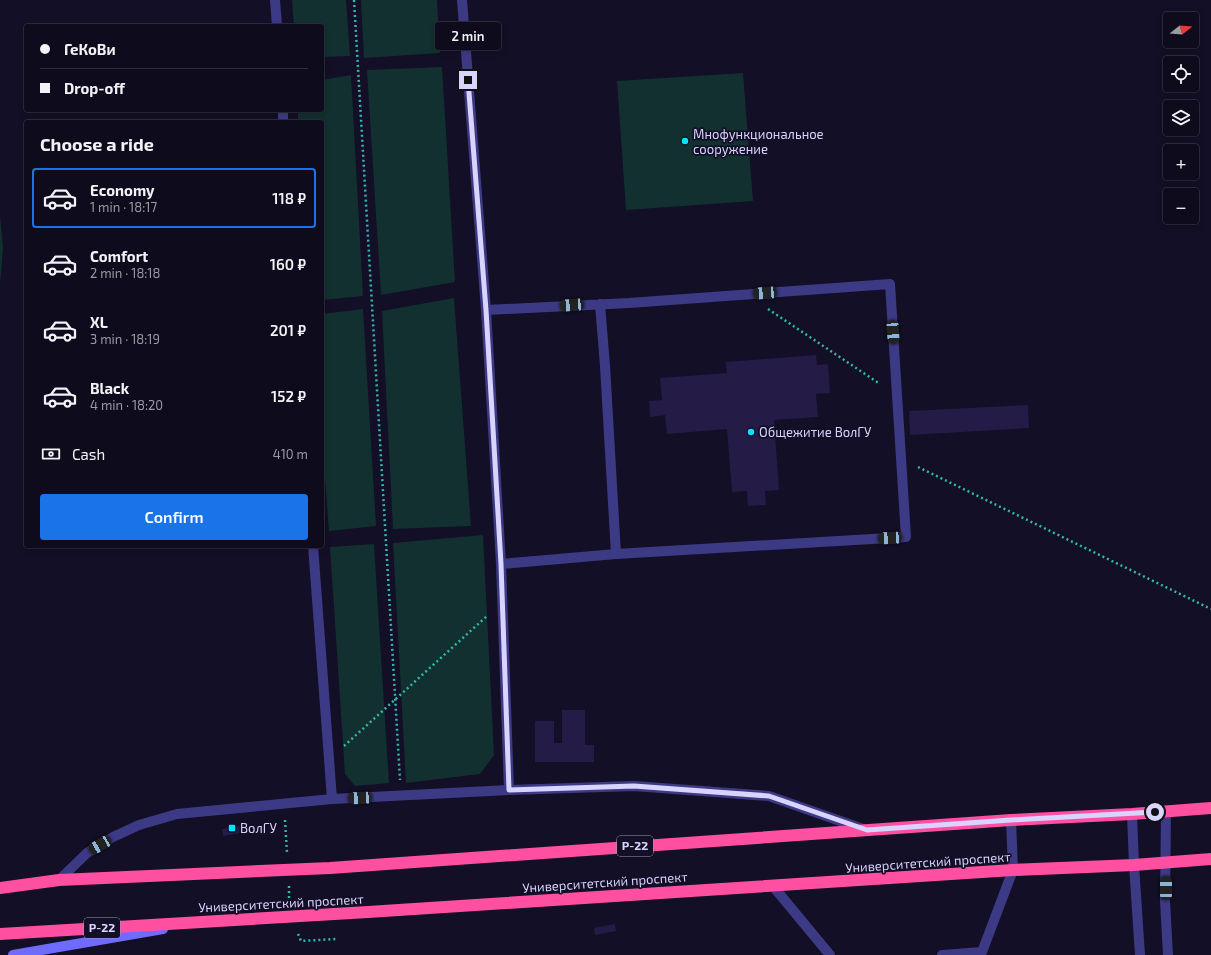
<!DOCTYPE html>
<meta charset="utf-8">
<style>
:root{--surface:#0e0b1c;--page:#171425;--text:#f1f3f6;--muted:#9b9ba3;--line:#2e2b3b;--accent:#1a73e8}
body{margin:0;font-family:"Exo 2",sans-serif;background:var(--page);color:var(--text);height:100vh;display:flex;flex-direction:column;font-size:15px;white-space:nowrap}
*{box-sizing:border-box;margin:0}
p{font-size:13px;color:var(--muted)}
.icon{flex:none;width:22px;height:22px;fill:none;stroke:currentColor;stroke-width:2;stroke-linecap:round;stroke-linejoin:round}
.map{position:relative;flex:1;overflow:hidden}
.panel{position:absolute;left:24px;top:120px;width:300px;height:428px;display:flex;flex-direction:column;background:var(--surface);border-radius:4px;box-shadow:0 2px 6px #0003,0 0 0 1px var(--line)}
.panel>*{flex:none}
.banner{position:absolute;left:24px;top:24px;width:300px;height:88px;border-radius:4px;box-shadow:0 2px 6px #0003,0 0 0 1px var(--line);display:grid;align-content:center;height:88px;padding:0 16px;background:var(--surface)}
.needle{width:26px;rotate:73deg}
.buttons{position:absolute;left:1163px;top:12px;display:grid;gap:8px}
.buttons a{display:grid;place-items:center;width:36px;height:36px;border-radius:4px;background:var(--surface);box-shadow:0 2px 6px #0003,0 0 0 1px var(--line);font-size:20px}
.end{position:absolute;width:18px;height:18px;margin:-9px;border:5px solid #d9d4ff;background:#111;box-shadow:0 0 0 2px #111}
.from{border-radius:50%}
.bubble{position:absolute;height:28px;border-radius:4px;background:var(--surface);box-shadow:0 2px 6px #0003,0 0 0 1px var(--line);font-size:13px;font-weight:600;line-height:28px;text-align:center}
.car{position:absolute;width:12px;height:24px;margin:-12px -6px;border-radius:5px;box-shadow:0 0 3px 1px #0007;background:linear-gradient(#222 24%,#8ab4d8 0 40%,#222 0 76%,#8ab4d8 0 86%,#222 0)}
.banner b{display:flex;align-items:center;gap:14px;height:38px;font-size:15px}
.banner b+b{border-top:1px solid var(--line)}
.banner i{width:10px;height:10px;background:var(--text)}
ul{padding:0;list-style:none}
li{display:flex;align-items:center;gap:12px;height:60px;margin:0 8px 6px;padding:0 8px;border:2px solid transparent;border-radius:4px}
li div{flex:1}
li b{display:block;font-size:15px}
li em{font-style:normal;font-weight:600}
li.current{border-color:var(--accent)}
li>.icon{width:36px;height:36px;stroke-width:1.5}
h2{padding:0 16px;font-size:18px;line-height:48px}
.pay{display:flex;align-items:center;gap:10px;height:44px;padding:0 16px;font-size:15px}
.pay p{margin-inline-start:auto}
.action{display:flex;gap:8px;margin-top:auto;padding:8px 16px}
.action a{flex:1;height:46px;border-radius:4px;background:var(--accent);color:#fff;font-size:16px;font-weight:600;line-height:46px;text-align:center}
.map>svg:first-child{display:block}
</style>
<div class="map">
<svg width="1211" height="955" viewBox="0 0 1211 955">
<rect width="100%" height="100%" fill="#130f26"/>
<path fill="#12302f" d="M292,0H346L350,56L322,57V26H294Z
M361,0H437L440,53L364,58Z
M442,67L455,282L381,295L367,70Z
M743,73L753,201L626,210L617,81Z
M351,75L363,296L322,300V122H298V110H322V80Z
M0,215L3,248L0,284Z
M454,298L471,526L393,529L382,311Z
M363,309L376,526L329,531L322,439V314Z
M483,535L494,755L480,774L406,783L393,543Z
M374,544L389,783L355,786L345,774L330,547Z"/>
<path fill="#241b47" d="M816,355L817,365L828,364L830,393L816,394L818,417L774,420L779,490L765,491L766,505L748,506L747,491L732,492L727,429L667,434L665,415L650,417L649,401L662,400L660,378L727,373L726,362Z
M1028,405L1029,428L910,435L909,411Z
M562,710H585V745H594V762H535V721H554V743H562Z
M245,825L246,832L223,836L222,829Z
M615,924L616,931L595,935L594,928Z"/>
<g fill="none" stroke-linecap="round" stroke-linejoin="round">
<path stroke="#2fb8b0" stroke-width="2.5" stroke-dasharray="2 3" stroke-linecap="butt" d="M354,0L400,780
M768,309L880,384
M918,467L1211,609
M344,746L487,616
M285,820L287,853
M289,886V899
M298,934L301,941L336,939"/>
<path stroke="#3d3a85" stroke-width="10" d="M275,0L277,26
M462,0L486,310L501,564L509,790
M283,110V122
M600,304L605,366L616,554
M486,310L629,303L890,284C896,368 900,453 906,537L616,554L501,564
M313,546L332,799
M1166,811L1165,901L1168,955
M1132,814L1134,865L1140,955
M772,885L830,955
M942,955L982,952L1013,870L1011,820"/>
<path stroke="#3d3a85" stroke-width="10" d="M59,880L87,853L113,837L139,825L177,814L332,799L509,790L634,786L769,796L866,830"/>
<path stroke="#6f6bff" stroke-width="10" d="M13,955L163,929"/>
<path stroke="#ff4fa3" stroke-width="12" d="M0,888L59,880L330,868L1011,820L1132,814L1211,808
M0,934L368,912L1013,870L1134,865L1211,859"/>
</g>
<g fill="none" stroke-linecap="round" stroke-linejoin="round">
<path stroke="#d9d4ff" stroke-width="5" d="M468,80L486,310L501,564L509,790L634,786L769,796L867,830L1011,820L1155,812"/>
</g>
<g fill="#00e5ff" stroke="#130f26" stroke-width="1.5">
<circle cx="685" cy="141" r="4"/>
<circle cx="751" cy="432" r="4"/>
<rect x="228" y="824" width="8" height="8" rx="2"/>
</g>
<g text-anchor="middle" stroke-width="3.5" stroke-linejoin="round" paint-order="stroke">
<g fill="#130f26" stroke="#9e99be" stroke-width="1">
<rect x="617" y="836" width="36" height="20" rx="3"/>
<rect x="84" y="918" width="36" height="20" rx="3"/>
</g>
<g font-size="12" font-weight="bold" fill="#d9d4ff">
<text x="635" y="850">Р-22</text>
<text x="102" y="932">Р-22</text>
</g>
<g font-size="13" fill="#d9d4ff" stroke="#130f26" text-anchor="start">
<text x="693" y="139">Мнофункциональное<tspan x="693" dy="15">сооружение</tspan></text>
<text x="759" y="437">Общежитие ВолГУ</text>
<text x="240" y="833">ВолГУ</text>
</g>
<g font-size="13" fill="#d9d4ff" stroke="#130f26">
<text transform="translate(928 862) rotate(-4)" y="5">Университетский проспект</text>
<text transform="translate(605 882) rotate(-4)" y="5">Университетский проспект</text>
<text transform="translate(281 903) rotate(-3)" y="5">Университетский проспект</text>
</g>
</g>
</svg>
<div class="buttons">
<a><svg class="needle" viewBox="-14 -14 28 28"><path d="M0-13l5 13h-10z" fill="#e53935"/><path d="M0 13l5-13h-10z" fill="#9b9ba3"/></svg></a>
<a><svg class="icon" aria-label="locate" viewBox="0 0 24 24"><circle cx="12" cy="12" r="6"/><path d="M12 2v4M12 18v4M2 12h4M18 12h4"/></svg></a>
<a><svg class="icon" aria-label="layers" viewBox="0 0 24 24"><path d="M12 4l9 5-9 5-9-5zM3 14l9 5 9-5"/></svg></a>
<a>+</a>
<a>−</a>
</div>
<i class="end from" style="left:1155px;top:812px"></i>
<i class="end" style="left:468px;top:80px"></i>
<div class="bubble" style="left:435px;top:22px;width:66px">2 min</div>
<i class="car" style="left:765px;top:293px;rotate:266deg"></i>
<i class="car" style="left:572px;top:305px;rotate:266deg"></i>
<i class="car" style="left:893px;top:332px;rotate:176deg"></i>
<i class="car" style="left:890px;top:538px;rotate:267deg"></i>
<i class="car" style="left:360px;top:798px;rotate:267deg"></i>
<i class="car" style="left:100px;top:845px;rotate:240deg"></i>
<i class="car" style="left:1166px;top:888px;rotate:0deg"></i>
<div class="banner">
<b><i class="from"></i>ГеКоВи</b>
<b><i></i>Drop-off</b>
</div>
<section class="panel">
<h2>Choose a ride</h2>
<ul>
<li class="current"><svg class="icon" aria-label="car" viewBox="0 0 24 24"><path d="M5 17H2v-5l4-1 3-4h7l3 4 3 1v5h-3M9 17h6M6 11h13"/><circle cx="7" cy="17" r="2"/><circle cx="17" cy="17" r="2"/></svg><div><b>Economy</b><p>1 min · 18:17</p></div><em>118 ₽</em></li>
<li><svg class="icon" aria-label="car" viewBox="0 0 24 24"><path d="M5 17H2v-5l4-1 3-4h7l3 4 3 1v5h-3M9 17h6M6 11h13"/><circle cx="7" cy="17" r="2"/><circle cx="17" cy="17" r="2"/></svg><div><b>Comfort</b><p>2 min · 18:18</p></div><em>160 ₽</em></li>
<li><svg class="icon" aria-label="car" viewBox="0 0 24 24"><path d="M5 17H2v-5l4-1 3-4h7l3 4 3 1v5h-3M9 17h6M6 11h13"/><circle cx="7" cy="17" r="2"/><circle cx="17" cy="17" r="2"/></svg><div><b>XL</b><p>3 min · 18:19</p></div><em>201 ₽</em></li>
<li><svg class="icon" aria-label="car" viewBox="0 0 24 24"><path d="M5 17H2v-5l4-1 3-4h7l3 4 3 1v5h-3M9 17h6M6 11h13"/><circle cx="7" cy="17" r="2"/><circle cx="17" cy="17" r="2"/></svg><div><b>Black</b><p>4 min · 18:20</p></div><em>152 ₽</em></li>
</ul>
<div class="pay"><svg class="icon" aria-label="cash" viewBox="0 0 24 24"><path d="M3 7h18v10H3z"/><circle cx="12" cy="12" r="2"/></svg>Cash<p>410 m</p></div>
<div class="action"><a>Confirm</a></div>
</section>
</div>
